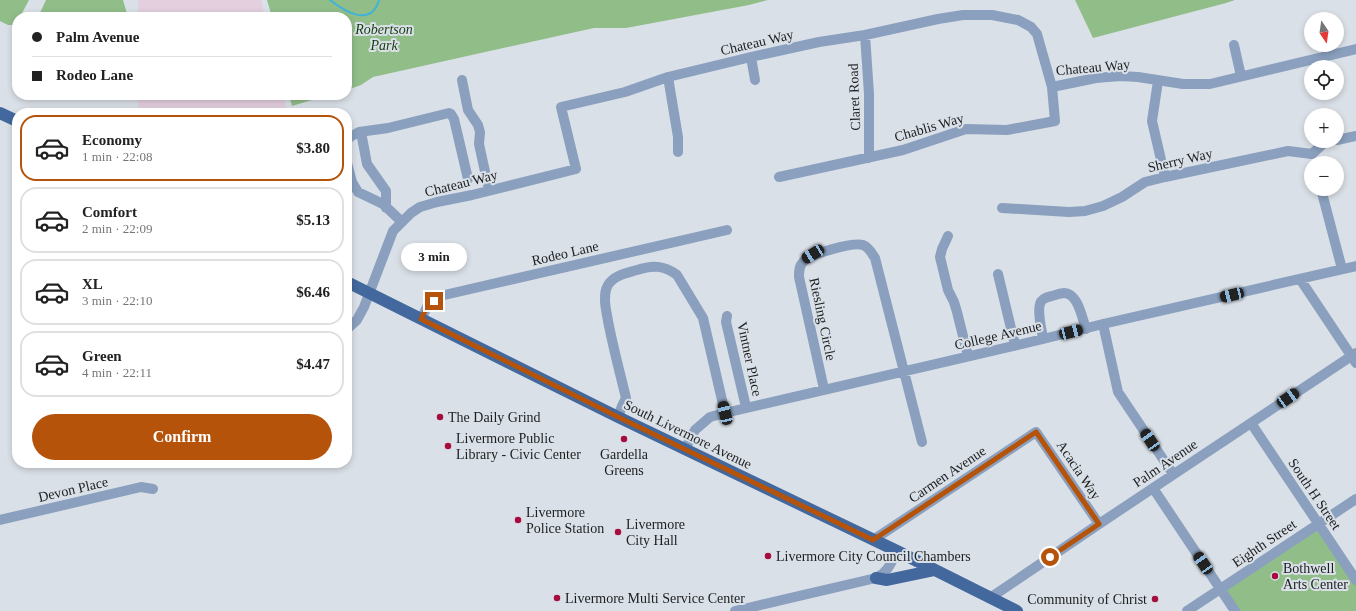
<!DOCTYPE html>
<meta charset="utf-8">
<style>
:root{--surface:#fff;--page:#f2f2f2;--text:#222;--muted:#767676;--line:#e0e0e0;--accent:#b45309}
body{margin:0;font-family:"Times New Roman",serif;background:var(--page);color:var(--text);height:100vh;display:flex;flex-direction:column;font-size:15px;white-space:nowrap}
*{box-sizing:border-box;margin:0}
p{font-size:13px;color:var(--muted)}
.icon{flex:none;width:22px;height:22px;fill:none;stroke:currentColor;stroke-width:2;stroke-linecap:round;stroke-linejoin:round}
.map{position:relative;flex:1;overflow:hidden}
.side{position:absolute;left:12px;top:108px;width:340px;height:360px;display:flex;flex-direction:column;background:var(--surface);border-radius:16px;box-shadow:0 2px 6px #0003}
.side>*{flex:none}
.banner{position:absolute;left:12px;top:12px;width:340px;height:88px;border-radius:16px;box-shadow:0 2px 6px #0003;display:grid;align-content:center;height:88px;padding:0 20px;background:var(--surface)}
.needle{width:26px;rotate:167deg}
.controls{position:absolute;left:1304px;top:12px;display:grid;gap:8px}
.controls a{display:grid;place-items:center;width:40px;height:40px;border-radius:50%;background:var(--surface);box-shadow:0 2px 6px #0003;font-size:20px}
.end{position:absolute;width:18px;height:18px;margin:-9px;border:5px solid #b45309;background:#fff;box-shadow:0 0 0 2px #fff}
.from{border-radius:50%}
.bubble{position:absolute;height:28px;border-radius:14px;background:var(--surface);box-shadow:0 2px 6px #0003;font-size:13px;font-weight:600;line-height:28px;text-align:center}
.car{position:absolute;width:12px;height:24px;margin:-12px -6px;border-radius:5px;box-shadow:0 0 3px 1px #0007;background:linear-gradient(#222 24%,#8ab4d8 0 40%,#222 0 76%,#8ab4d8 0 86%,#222 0)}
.banner b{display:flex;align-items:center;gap:14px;height:38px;font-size:15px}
.banner b+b{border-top:1px solid var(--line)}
.banner i{width:10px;height:10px;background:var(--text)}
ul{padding:7px 0 0;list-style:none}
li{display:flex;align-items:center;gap:12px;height:66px;margin:0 8px 6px;padding:0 12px;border:2px solid var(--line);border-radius:16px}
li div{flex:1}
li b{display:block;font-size:15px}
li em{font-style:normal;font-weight:600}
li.on{border-color:var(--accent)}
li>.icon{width:36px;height:36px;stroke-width:1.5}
.action{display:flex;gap:8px;margin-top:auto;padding:8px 20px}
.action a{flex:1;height:46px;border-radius:24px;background:var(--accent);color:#fff;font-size:16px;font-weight:600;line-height:46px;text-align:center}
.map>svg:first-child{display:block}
</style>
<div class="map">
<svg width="1356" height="611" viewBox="0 0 1356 611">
<rect width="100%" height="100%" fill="#dae0e7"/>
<path fill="#e3cfde" d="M138,0H261L265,17H138Z
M138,95H283L287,113H138Z"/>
<path fill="#91bd89" d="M0,0H29L20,17H17V22L15,25H8L0,21Z
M46,0H123L128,17H38Z
M267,0H768L749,5L626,28H594L373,77L361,85L347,90V17H272Z
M1075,0H1235L1226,3L1093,38Z
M289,95H328L292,106Z
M1318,524L1356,580V611H1235L1221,589Z"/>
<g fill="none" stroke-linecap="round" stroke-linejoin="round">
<path stroke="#3fb4d6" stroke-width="2" d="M330,0C344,11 371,28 379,0"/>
<path stroke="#8aa0be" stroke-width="10" d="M865,35L869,94V158
M1234,45L1241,76
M1324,45L1327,56
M751,57L755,80
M668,77L678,137V152
M462,80L468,110L478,125L480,132L479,144L489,190
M1158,81L1152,121L1165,177
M1052,87L1096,78L1120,76L1138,77L1183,84H1210L1356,49
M361,132L367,164L386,191V208
M347,140L350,137L359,132L388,128L449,113L451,114L454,119L468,179
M1337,140L1356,136
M1312,154L1325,142L1331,141
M347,163L352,182L358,192L383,204L401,221
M1321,189L1342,269
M1002,208L1069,212L1085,211L1103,206L1122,197L1145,182L1165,177L1288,151L1312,154
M948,236L942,249L940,257L948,290L954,302L957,312L968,356
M998,274L1015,345
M1300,279L1356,363
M727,316L726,322L746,407
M421,319L427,307L440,296L727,230
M1103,324L1118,392L1173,474
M347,329L357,320L364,307L393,231L411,213L420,207L437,202L472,195L576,169L561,107L625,92L668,77L751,57L819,42L865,35L938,19L963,15H992L1018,20L1031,27L1037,34L1052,87L1055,121L1007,130L966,129L903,150L779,177
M1043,339C1042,330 1037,313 1040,304C1041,299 1047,297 1052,296C1056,295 1061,293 1064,293C1078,293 1082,318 1086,329
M824,389L799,277C799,271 799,266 803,262C809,254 853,242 863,245C869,247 872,254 875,258L922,442
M618,417L622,406L626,398C620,373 613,347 608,321C607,314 605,307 605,300C605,294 605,290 608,285C614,275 627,273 637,270C652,265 664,265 677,275L703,318L725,413
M1251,423L1356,580
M685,449L695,430L710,417L725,413L1043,339L1103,324L1356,266
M1153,488L1235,611
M0,520L141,487L153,489
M873,540L1036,432L1099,524
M990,598L1099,524L1356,353
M735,611L876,578C888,572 891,563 897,551
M1187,611L1356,499"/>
<path stroke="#43689e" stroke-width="12" d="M0,113L17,121
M347,282L618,417L897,551L1017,611
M876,578L887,580L935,570"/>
</g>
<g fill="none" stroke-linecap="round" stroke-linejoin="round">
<path stroke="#b45309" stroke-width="5" d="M434,301L427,307L421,319L618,417L873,540L1036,432L1099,524L1050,557"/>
</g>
<g fill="#a60d3e" stroke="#dae0e7" stroke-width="1.5">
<circle cx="440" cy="417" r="4"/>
<circle cx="624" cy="439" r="4"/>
<circle cx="448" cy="446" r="4"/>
<circle cx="518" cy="520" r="4"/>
<circle cx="618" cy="532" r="4"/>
<circle cx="768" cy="556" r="4"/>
<circle cx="1275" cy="576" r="4"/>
<circle cx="557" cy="598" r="4"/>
<circle cx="1155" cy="599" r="4"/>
</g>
<g text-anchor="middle" stroke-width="4" stroke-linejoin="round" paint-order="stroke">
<g font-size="14" font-style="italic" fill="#153c0e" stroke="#dae0e7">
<text x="384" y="34">Robertson<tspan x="384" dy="16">Park</tspan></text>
</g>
<g font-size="14" fill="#1c1e20" stroke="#dae0e7">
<text transform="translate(757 42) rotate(-13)" y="5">Chateau Way</text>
<text transform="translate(1093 67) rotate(-5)" y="5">Chateau Way</text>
<text transform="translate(854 97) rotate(-92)" y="5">Claret Road</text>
<text transform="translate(929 127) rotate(-16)" y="5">Chablis Way</text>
<text transform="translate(1180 160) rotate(-13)" y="5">Sherry Way</text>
<text transform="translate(461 183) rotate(-14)" y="5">Chateau Way</text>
<text transform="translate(565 253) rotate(-13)" y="5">Rodeo Lane</text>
<text transform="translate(823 319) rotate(78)" y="5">Riesling Circle</text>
<text transform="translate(998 335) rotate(-13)" y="5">College Avenue</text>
<text transform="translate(750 359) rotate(78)" y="5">Vintner Place</text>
<text transform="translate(688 434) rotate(26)" y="5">South Livermore Avenue</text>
<text transform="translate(1165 463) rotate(-34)" y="5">Palm Avenue</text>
<text transform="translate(1079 470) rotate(56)" y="5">Acacia Way</text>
<text transform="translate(947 474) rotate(-34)" y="5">Carmen Avenue</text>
<text transform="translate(73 489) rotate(-13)" y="5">Devon Place</text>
<text transform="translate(1315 494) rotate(56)" y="5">South H Street</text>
<text transform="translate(1264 543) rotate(-34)" y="5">Eighth Street</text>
</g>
<g font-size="14" fill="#1c1e20" stroke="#dae0e7" text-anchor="start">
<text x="448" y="422">The Daily Grind</text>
<text x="456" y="443">Livermore Public<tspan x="456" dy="16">Library - Civic Center</tspan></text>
<text x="624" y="459" text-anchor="middle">Gardella<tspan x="624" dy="16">Greens</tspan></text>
<text x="526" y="517">Livermore<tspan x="526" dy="16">Police Station</tspan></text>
<text x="626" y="529">Livermore<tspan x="626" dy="16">City Hall</tspan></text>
<text x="776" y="561">Livermore City Council Chambers</text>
<text x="1283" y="573">Bothwell<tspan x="1283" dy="16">Arts Center</tspan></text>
<text x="565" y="603">Livermore Multi Service Center</text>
<text x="1147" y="604" text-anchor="end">Community of Christ</text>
</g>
</g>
</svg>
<div class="controls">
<a><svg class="needle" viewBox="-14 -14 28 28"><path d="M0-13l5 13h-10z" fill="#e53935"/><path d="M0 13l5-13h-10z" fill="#767676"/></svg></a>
<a><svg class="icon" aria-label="locate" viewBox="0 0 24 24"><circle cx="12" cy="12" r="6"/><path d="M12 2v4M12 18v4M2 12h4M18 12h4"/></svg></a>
<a>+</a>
<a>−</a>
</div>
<i class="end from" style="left:1050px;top:557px"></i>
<i class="end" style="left:434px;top:301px"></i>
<div class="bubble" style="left:401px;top:243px;width:66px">3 min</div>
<i class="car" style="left:813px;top:254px;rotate:238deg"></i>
<i class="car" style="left:1232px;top:295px;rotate:257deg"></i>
<i class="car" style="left:1071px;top:332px;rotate:76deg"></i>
<i class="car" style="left:1288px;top:398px;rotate:56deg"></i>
<i class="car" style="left:725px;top:413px;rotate:347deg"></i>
<i class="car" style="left:1150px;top:440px;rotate:326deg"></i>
<i class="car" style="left:1203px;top:563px;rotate:326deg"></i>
<div class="banner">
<b><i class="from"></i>Palm Avenue</b>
<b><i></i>Rodeo Lane</b>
</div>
<section class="side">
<ul>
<li class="on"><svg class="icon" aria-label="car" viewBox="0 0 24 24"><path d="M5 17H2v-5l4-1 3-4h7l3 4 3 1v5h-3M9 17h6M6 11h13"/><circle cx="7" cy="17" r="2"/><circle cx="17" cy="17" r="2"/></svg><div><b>Economy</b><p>1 min · 22:08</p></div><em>$3.80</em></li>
<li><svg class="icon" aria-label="car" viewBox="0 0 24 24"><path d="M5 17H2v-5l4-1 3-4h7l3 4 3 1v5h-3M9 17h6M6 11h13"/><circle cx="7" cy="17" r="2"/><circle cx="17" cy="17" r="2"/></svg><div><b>Comfort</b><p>2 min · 22:09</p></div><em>$5.13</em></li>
<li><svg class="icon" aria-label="car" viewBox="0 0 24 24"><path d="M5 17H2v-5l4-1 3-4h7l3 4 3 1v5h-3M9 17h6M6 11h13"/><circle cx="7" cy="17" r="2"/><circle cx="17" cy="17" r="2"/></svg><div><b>XL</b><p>3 min · 22:10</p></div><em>$6.46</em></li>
<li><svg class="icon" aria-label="car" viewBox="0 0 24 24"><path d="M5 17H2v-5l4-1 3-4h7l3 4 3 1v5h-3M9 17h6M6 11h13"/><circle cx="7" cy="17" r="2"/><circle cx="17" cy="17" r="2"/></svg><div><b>Green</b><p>4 min · 22:11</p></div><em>$4.47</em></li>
</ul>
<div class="action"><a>Confirm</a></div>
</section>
</div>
